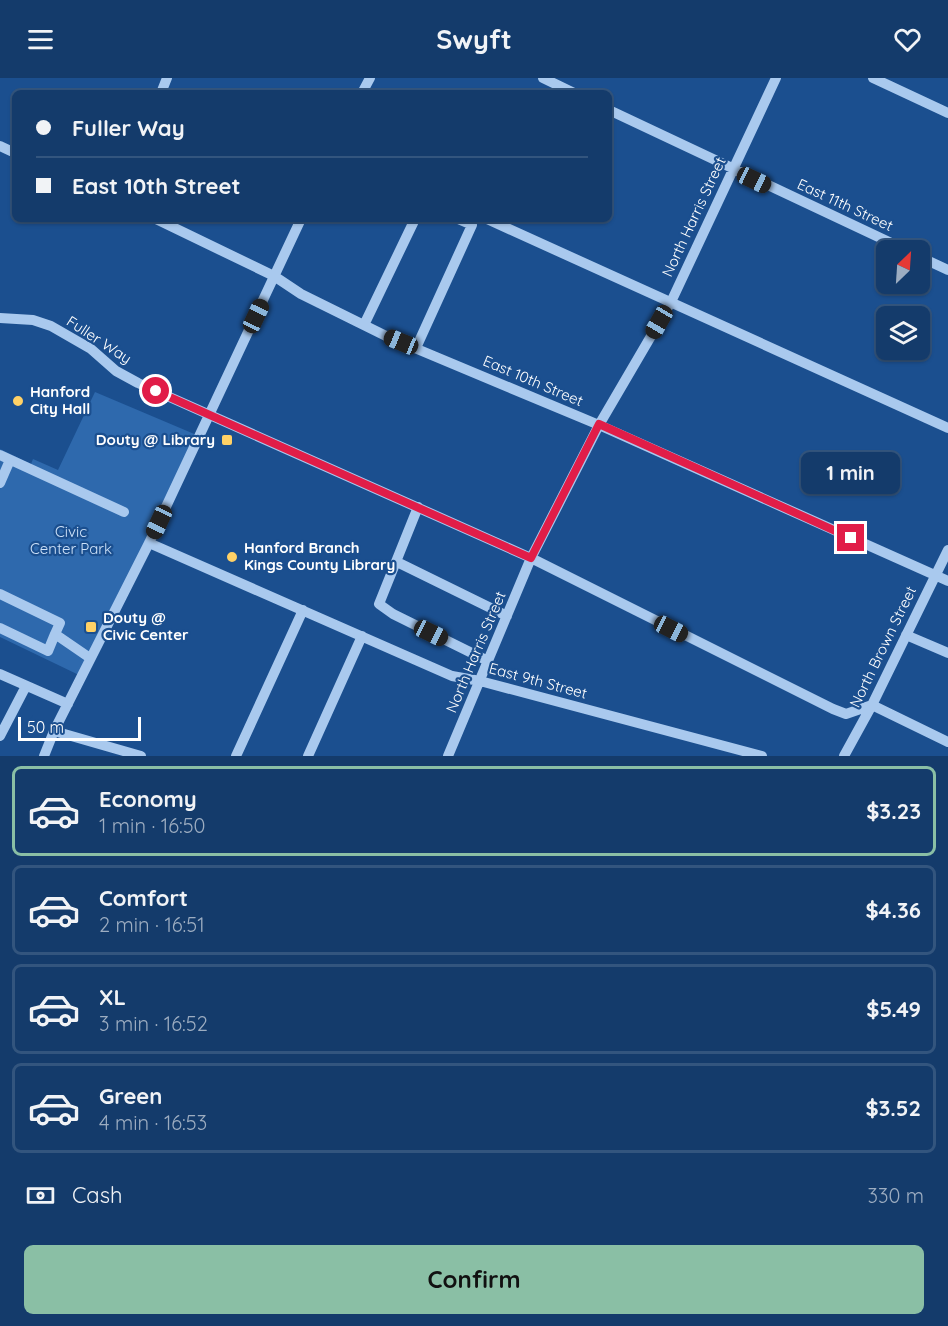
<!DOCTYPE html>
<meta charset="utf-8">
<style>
:root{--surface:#143b6b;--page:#1d4271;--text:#f1f3f6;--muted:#9dadc1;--line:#33557e;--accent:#8abfa5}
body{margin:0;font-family:Quicksand,sans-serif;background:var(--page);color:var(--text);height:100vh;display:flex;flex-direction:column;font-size:22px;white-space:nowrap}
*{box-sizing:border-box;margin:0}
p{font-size:20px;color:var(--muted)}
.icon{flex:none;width:33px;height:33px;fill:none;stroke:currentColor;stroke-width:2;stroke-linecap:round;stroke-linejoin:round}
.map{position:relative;height:678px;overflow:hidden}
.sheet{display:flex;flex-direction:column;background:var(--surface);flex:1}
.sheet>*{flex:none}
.guide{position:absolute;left:12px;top:12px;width:600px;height:132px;border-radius:9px;box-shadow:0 2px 4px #0004,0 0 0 2px var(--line);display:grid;align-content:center;height:132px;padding:0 24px;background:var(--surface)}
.needle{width:39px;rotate:25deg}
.controls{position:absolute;left:876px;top:162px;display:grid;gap:12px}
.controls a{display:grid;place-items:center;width:54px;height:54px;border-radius:9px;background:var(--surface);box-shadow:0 2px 4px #0004,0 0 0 2px var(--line);font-size:30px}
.scale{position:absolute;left:18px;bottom:15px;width:123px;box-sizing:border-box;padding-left:6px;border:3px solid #fff;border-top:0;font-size:16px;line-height:21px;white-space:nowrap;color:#fff;-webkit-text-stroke:4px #1b4f8f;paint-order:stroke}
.end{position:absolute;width:27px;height:27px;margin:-14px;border:8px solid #e11d48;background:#fff;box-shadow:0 0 0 3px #fff}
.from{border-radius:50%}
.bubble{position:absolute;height:42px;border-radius:9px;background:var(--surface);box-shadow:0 2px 4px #0004,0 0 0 2px var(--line);font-size:20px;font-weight:700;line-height:42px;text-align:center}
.car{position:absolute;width:18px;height:36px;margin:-18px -9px;border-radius:8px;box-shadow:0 0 4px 2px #0007;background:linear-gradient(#222 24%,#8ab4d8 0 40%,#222 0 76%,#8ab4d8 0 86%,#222 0)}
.guide b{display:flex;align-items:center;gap:21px;height:57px;font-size:22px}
.guide b+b{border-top:2px solid var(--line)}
.guide i{width:15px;height:15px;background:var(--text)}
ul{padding:10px 0 0;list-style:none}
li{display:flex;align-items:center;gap:18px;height:90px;margin:0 12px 9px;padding:0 12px;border:3px solid var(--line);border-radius:9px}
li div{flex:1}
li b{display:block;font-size:22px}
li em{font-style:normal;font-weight:700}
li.on{border-color:var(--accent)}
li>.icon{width:54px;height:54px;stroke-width:1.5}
.pay{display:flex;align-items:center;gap:15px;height:66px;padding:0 24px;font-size:22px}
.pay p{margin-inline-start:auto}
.primary-button{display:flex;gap:12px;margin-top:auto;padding:12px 24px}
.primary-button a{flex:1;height:69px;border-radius:9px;background:var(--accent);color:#111;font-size:24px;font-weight:700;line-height:69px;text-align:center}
header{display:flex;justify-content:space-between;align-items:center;height:78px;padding:0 24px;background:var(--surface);font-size:27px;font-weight:700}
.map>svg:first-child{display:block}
</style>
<header><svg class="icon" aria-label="menu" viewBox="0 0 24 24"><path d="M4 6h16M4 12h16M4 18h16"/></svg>Swyft<svg class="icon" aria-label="heart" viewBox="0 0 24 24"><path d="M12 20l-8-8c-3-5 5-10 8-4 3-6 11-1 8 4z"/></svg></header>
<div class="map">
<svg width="948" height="678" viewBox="0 0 948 678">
<rect width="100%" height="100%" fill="#1b4f8f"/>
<path fill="#2e69ad" d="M95,314L199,358L81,598L0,559V371L31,386L33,381L58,392Z"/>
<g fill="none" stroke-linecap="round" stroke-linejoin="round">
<path stroke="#a9c9ee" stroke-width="10" d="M543,0L574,15
M873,0L948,35
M161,15L167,0
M362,15L370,0
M609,32L906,172
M0,68L15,75
M156,141L274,198L301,216L386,258L599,347L948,503
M487,141L948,350
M920,179L948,192
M0,240L33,242L51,248L91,271L116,293L138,305L531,480L833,631L846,636L872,627L948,664
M364,247L415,141
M416,270L472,147L458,141
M0,377L124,434
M0,405L10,382
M418,429L379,526L393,536L488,583
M149,465L452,598L480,603L762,678
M397,484L507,538
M0,516L60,545L55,556L90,580
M0,550L48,573L55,556
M906,557L948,575
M0,596L68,626
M54,653L141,678
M0,658L26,608
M44,678L54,653L149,465L301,141
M236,678L303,532
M308,678L362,558
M448,678L531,480L599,347L671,224L776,0
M844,678L872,627L948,472"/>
</g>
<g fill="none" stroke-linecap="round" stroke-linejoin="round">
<path stroke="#e11d48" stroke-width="8" d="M156,313L531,480L599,346L851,460"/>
</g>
<g fill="#ffd166" stroke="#1b4f8f" stroke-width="2">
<circle cx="18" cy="323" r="6"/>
<rect x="221" y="356" width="12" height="12" rx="3"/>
<circle cx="232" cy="479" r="6"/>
<rect x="85" y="543" width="12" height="12" rx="3"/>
</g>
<g text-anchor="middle" stroke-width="4.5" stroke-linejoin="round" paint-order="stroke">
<g font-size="15" fill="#fff" stroke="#1b4f8f">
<text transform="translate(845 127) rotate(25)" y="5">East 11th Street</text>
<text transform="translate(694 139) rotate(-65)" y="5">North Harris Street</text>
<text transform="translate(99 262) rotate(33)" y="5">Fuller Way</text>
<text transform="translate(533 303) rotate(23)" y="5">East 10th Street</text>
<text transform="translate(883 569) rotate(-64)" y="5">North Brown Street</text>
<text transform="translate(476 574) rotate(-67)" y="5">North Harris Street</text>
<text transform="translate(538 603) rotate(15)" y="5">East 9th Street</text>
</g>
<g font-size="15" font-weight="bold" fill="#fff" stroke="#1b4f8f" text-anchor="start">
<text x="30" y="319">Hanford<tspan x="30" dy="17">City Hall</tspan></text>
<text x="215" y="367" text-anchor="end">Douty @ Library</text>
<text x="244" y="475">Hanford Branch<tspan x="244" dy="17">Kings County Library</tspan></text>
<text x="103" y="545">Douty @<tspan x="103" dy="17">Civic Center</tspan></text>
</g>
<g font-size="15" fill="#cfe3fa" stroke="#1b4f8f">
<text x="71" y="459">Civic<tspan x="71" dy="17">Center Park</tspan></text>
</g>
</g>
</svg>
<div class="controls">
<a><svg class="needle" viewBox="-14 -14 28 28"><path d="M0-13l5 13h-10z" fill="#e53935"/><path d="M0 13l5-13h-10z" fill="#9dadc1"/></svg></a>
<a><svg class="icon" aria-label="layers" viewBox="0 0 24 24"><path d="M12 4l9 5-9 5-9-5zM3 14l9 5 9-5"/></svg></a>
</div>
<div class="scale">50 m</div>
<i class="end from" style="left:156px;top:313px"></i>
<i class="end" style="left:851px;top:460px"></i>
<div class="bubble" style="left:801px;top:374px;width:99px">1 min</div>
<i class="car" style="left:754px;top:102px;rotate:115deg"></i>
<i class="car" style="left:256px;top:238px;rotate:25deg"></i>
<i class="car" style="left:659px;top:244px;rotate:210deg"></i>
<i class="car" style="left:401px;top:264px;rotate:292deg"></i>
<i class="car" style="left:159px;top:444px;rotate:205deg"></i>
<i class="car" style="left:671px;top:551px;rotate:117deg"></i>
<i class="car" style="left:431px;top:555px;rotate:116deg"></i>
<div class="guide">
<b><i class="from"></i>Fuller Way</b>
<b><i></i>East 10th Street</b>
</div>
</div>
<section class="sheet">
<ul>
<li class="on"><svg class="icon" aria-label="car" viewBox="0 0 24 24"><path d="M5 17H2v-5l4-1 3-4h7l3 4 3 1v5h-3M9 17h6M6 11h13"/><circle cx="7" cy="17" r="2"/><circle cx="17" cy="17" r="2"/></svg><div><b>Economy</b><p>1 min · 16:50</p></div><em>$3.23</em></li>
<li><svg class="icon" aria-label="car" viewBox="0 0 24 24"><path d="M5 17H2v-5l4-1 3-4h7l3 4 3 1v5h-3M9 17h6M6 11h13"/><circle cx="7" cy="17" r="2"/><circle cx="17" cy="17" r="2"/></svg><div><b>Comfort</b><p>2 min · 16:51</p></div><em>$4.36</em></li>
<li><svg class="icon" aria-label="car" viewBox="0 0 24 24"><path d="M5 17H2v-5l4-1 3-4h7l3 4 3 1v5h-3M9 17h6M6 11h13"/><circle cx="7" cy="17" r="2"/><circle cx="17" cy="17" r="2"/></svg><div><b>XL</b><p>3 min · 16:52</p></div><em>$5.49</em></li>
<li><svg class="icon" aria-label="car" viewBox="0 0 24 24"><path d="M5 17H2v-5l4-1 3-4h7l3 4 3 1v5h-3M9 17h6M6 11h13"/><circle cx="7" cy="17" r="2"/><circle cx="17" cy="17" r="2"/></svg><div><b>Green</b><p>4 min · 16:53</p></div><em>$3.52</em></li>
</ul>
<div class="pay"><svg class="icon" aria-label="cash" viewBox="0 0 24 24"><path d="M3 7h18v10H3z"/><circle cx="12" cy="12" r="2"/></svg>Cash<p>330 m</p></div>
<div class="primary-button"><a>Confirm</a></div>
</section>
